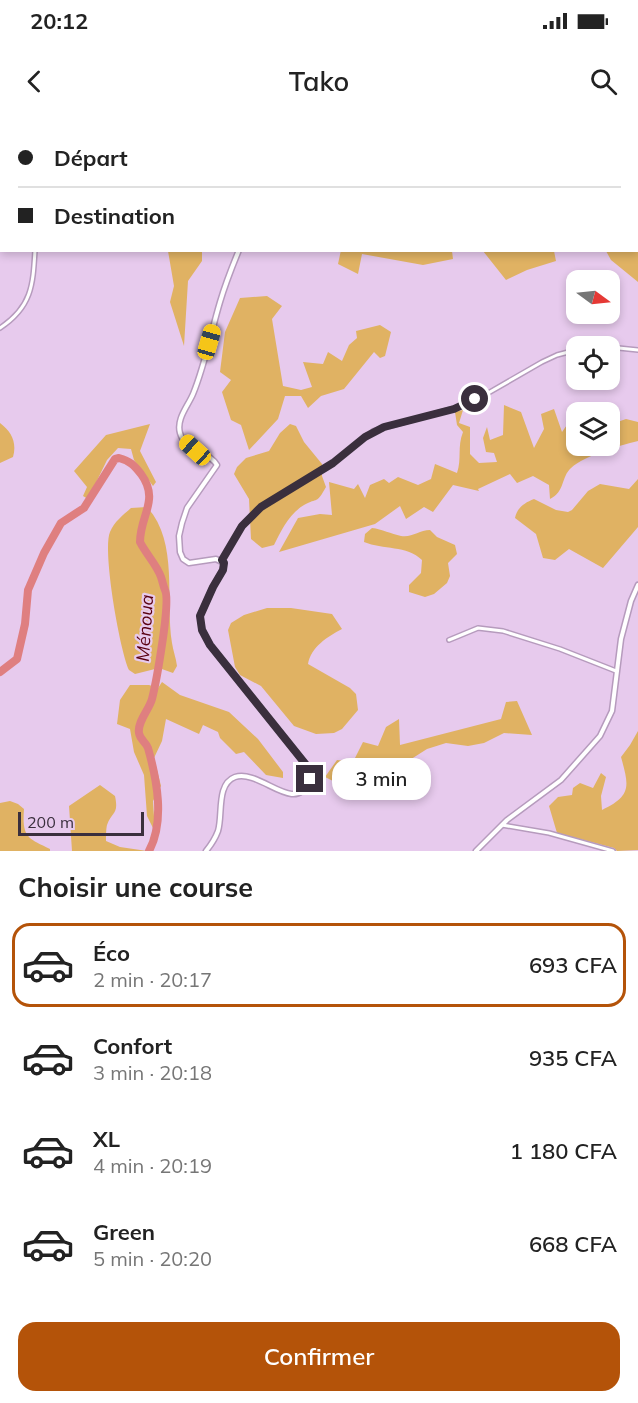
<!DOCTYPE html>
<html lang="fr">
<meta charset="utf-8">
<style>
:root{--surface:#fff;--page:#f6f6f6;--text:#222;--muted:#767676;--line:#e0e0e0;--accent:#b45309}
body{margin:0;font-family:Mulish,sans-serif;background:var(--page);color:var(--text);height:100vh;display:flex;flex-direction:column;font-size:22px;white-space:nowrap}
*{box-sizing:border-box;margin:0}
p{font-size:20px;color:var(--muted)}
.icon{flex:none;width:33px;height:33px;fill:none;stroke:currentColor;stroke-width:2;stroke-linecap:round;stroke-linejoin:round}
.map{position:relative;height:731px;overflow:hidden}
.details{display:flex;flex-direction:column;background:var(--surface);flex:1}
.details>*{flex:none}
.guide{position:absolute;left:0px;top:0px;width:639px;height:132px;box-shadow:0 3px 9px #0003;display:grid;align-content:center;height:132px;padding:0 18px;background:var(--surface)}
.needle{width:39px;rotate:105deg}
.tools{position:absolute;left:566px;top:150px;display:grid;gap:12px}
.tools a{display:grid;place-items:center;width:54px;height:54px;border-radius:12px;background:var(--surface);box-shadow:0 3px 9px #0003;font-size:30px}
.scale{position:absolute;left:18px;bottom:15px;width:126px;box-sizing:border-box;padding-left:6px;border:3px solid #3a2f3d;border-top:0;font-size:16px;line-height:21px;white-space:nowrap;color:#3a2f3d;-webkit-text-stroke:4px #e7caed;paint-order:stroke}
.end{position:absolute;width:27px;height:27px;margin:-14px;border:8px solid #3a2f3d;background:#fff;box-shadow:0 0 0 3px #fff}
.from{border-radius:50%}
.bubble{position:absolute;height:42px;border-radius:18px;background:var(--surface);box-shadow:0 3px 9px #0003;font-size:20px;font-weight:600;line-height:42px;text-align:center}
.car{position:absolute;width:18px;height:36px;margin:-18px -9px;border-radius:8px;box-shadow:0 0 4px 2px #0007;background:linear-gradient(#f5c518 24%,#345 0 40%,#f5c518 0 76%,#345 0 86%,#f5c518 0)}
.guide b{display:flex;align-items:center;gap:21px;height:57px;font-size:22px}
.guide b+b{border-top:2px solid var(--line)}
.guide i{width:15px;height:15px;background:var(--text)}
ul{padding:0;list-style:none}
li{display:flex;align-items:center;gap:18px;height:84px;margin:0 12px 9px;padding:0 6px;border:3px solid transparent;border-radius:18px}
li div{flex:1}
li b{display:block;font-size:22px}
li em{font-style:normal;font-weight:600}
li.active{border-color:var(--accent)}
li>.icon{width:54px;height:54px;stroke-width:1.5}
h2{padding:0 18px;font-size:27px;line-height:72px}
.primary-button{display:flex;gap:12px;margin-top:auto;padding:12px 18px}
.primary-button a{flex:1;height:69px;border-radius:18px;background:var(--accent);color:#fff;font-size:24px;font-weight:600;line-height:69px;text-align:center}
.status{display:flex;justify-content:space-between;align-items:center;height:42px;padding:0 30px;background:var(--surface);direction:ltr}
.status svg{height:16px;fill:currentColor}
header{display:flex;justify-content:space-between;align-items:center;height:78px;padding:0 18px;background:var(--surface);font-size:27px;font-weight:600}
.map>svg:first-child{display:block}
</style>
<div class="status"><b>20:12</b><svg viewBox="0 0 49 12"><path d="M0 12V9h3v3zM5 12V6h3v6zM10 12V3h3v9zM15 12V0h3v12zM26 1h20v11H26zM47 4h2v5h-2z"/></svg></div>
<header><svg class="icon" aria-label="back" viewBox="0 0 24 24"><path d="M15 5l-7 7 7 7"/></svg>Tako<svg class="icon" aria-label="search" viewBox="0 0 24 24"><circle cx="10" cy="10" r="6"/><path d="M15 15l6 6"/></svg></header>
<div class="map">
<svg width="638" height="731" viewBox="0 0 638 731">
<rect width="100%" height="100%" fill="#e7caed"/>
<path fill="#e0b263" d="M638,41V162L611,140L606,131L638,130Z
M341,130L452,131L453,139L423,145L362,134L358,154L338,144Z
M168,131H202V141L188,161L184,226L170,182L174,166Z
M483,131H554L556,141L527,150L506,160Z
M267,176L282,186L272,199L283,266L301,270L312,267L303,242L323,244L328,232L342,241L349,225L357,218L356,211L380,205L391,212L385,236L380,238L374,232L344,269L321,276L308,288L301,276H285L278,299L249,330L241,305L231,300L222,272L231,260L220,252L225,212L240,178Z
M504,285L521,292L534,328L544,309L541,294L554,289L562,312L569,302L576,311V326H609V305L626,299L638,302V321C618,326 586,335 571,348C561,357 565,372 550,379L549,365L533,356L517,363L510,354L478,369L479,371L453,365L433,392L424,387L406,399L400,386L375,404L279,432L298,398L320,394L332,395L329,362L354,369L358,364L365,378L370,365L384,359L389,363L398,357L418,365L431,359L435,344L457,353C462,339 457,327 463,312L457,305L455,292L463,290L459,303L470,307V334L479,343L497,342L494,333L486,332L483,318L487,307L490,320L503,315Z
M0,303C12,312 17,323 13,337L0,343Z
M150,304L140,331L156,362L153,366L134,340L131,329L118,328L107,340L88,379L83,376L87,367L74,351L106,315Z
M290,304L296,306L304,322L322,344V356L326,367C316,385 318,377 304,385C289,394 281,411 274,425L262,428L251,419L249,379L234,354L237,347L246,338L269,331L280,313Z
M638,359V407L603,448L569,429L555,440L543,438L536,414L515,398C517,388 524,383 534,379L556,390L568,392L572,390L588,371L600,364L629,369Z
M147,387C179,422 165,479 172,523C173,530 176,538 177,546L173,553L159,548L135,554L129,550C120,531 102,430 110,412C114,402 123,395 131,388Z
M372,408C382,409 391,414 401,416C412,418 419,410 430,410L437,417L455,425L457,434L448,443L450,456L447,463L434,474L425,477L409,472V465L421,453L422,440C407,425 383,430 364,422L365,414Z
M267,488H291L332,494L342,509C327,517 311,527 308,544L350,568L356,574L358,590L342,609L334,613L316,614L294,606L261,566L240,555L235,547L228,510L231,503L244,495Z
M162,562L180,575L229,592L258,619L283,652V658L266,655L244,632L236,634L220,618L218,612L203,605L199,614L166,599L162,621L154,638L161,666L153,681L155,712L147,696L144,655L134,632L130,609L117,604L120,580L130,565H149L158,568Z
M517,581L532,615L504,613L484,623L468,626L446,623L427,629L383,657L345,667L325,657L337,640L353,642L363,622L378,626L386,607L399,599L400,625L501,599L506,582Z
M638,611V730L617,731L614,728L557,713L549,686L558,677L572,675L573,668L580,663L593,668L601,653L606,657L601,676L602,690C632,676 629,666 621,637L630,625Z
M100,665L115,676C119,695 112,691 107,705C106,709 106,717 106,721L120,727L147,731H72L69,686Z
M10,681L18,684L24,689C22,717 27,718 50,729V731H0V683Z"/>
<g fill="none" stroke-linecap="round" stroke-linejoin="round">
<path stroke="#df7f80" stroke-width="8" d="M0,552L17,539L25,504L28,470L44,433L61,403L84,388L115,339L119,338C130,341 134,345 141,354C160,380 140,395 140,422C146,434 157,445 161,457C163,463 163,465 165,470C171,482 156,563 152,579C149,590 137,602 139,613C140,620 146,622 148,628C157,660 165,701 149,731"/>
<defs>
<path id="minor" d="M321,0V2
M41,2V0
M0,208C32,187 33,165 35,130
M595,226H608
M609,227L638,230
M222,440L242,406L261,387L333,343L373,311L462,286L483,276L542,242L557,235L576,230
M449,520L478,508L503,511L560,529L616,551
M502,705L549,713L613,731"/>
<path id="tertiary" d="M174,0L175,2
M206,731C211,725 215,719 218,711C223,695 216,664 235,657C260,649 294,694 308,663C311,656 310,652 307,646L210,525L202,510L200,496L213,467L223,450L224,443L216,439L189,443L183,439L180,432L179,416L182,403L187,388L217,345C209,331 185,331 180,313C176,299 188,286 193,274C205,245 211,212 220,182C225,165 232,147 239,130
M476,731L507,700L561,660L600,616L612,591L621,519L631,481L638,465"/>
</defs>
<use href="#minor" stroke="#b69bbd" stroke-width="6"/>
<use href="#tertiary" stroke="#b69bbd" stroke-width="7"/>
<use href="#minor" stroke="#fff" stroke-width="3"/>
<use href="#tertiary" stroke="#fff" stroke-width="4"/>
</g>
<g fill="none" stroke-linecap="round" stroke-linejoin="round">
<path stroke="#3a2f3d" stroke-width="8" d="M310,659V652L307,646L210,525L202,510L200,496L213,467L223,450L224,443L222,440L242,406L261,387L333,343L365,317L384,307L454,289L475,279"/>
</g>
<g text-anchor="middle" stroke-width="4.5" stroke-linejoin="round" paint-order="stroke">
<g font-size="18" font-style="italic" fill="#590011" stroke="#e7caed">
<text transform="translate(145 508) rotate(-86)" y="6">Ménoua</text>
</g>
</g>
</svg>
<div class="tools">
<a><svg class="needle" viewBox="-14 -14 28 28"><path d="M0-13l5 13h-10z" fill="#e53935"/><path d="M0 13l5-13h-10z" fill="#767676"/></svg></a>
<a><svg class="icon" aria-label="locate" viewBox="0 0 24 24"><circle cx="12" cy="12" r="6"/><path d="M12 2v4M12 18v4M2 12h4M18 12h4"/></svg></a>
<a><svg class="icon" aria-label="layers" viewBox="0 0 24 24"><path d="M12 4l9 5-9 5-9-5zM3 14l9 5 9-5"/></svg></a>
</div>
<div class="scale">200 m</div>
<i class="end from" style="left:475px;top:279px"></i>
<i class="end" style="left:310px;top:659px"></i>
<div class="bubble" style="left:332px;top:638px;width:99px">3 min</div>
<i class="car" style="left:209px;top:222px;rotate:16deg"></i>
<i class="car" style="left:195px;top:330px;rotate:312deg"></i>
<div class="guide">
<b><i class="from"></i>Départ</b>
<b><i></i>Destination</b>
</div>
</div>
<section class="details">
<h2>Choisir une course</h2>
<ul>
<li class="active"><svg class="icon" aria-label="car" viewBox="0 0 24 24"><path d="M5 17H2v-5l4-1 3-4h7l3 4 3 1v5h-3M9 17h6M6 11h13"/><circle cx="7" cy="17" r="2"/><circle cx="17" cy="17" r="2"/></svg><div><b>Éco</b><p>2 min · 20:17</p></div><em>693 CFA</em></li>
<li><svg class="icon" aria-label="car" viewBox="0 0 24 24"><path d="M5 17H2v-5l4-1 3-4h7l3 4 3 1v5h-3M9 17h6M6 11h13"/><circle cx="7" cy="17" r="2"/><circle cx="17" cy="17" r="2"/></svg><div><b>Confort</b><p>3 min · 20:18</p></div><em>935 CFA</em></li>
<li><svg class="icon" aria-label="car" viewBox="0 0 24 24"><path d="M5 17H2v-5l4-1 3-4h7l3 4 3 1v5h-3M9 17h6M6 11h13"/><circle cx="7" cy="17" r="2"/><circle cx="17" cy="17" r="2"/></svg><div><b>XL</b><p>4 min · 20:19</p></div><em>1 180 CFA</em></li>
<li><svg class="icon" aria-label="car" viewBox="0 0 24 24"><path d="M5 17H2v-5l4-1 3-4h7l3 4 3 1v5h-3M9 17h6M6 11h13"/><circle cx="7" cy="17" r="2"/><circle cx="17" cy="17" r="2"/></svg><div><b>Green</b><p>5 min · 20:20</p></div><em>668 CFA</em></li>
</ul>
<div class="primary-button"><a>Confirmer</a></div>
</section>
